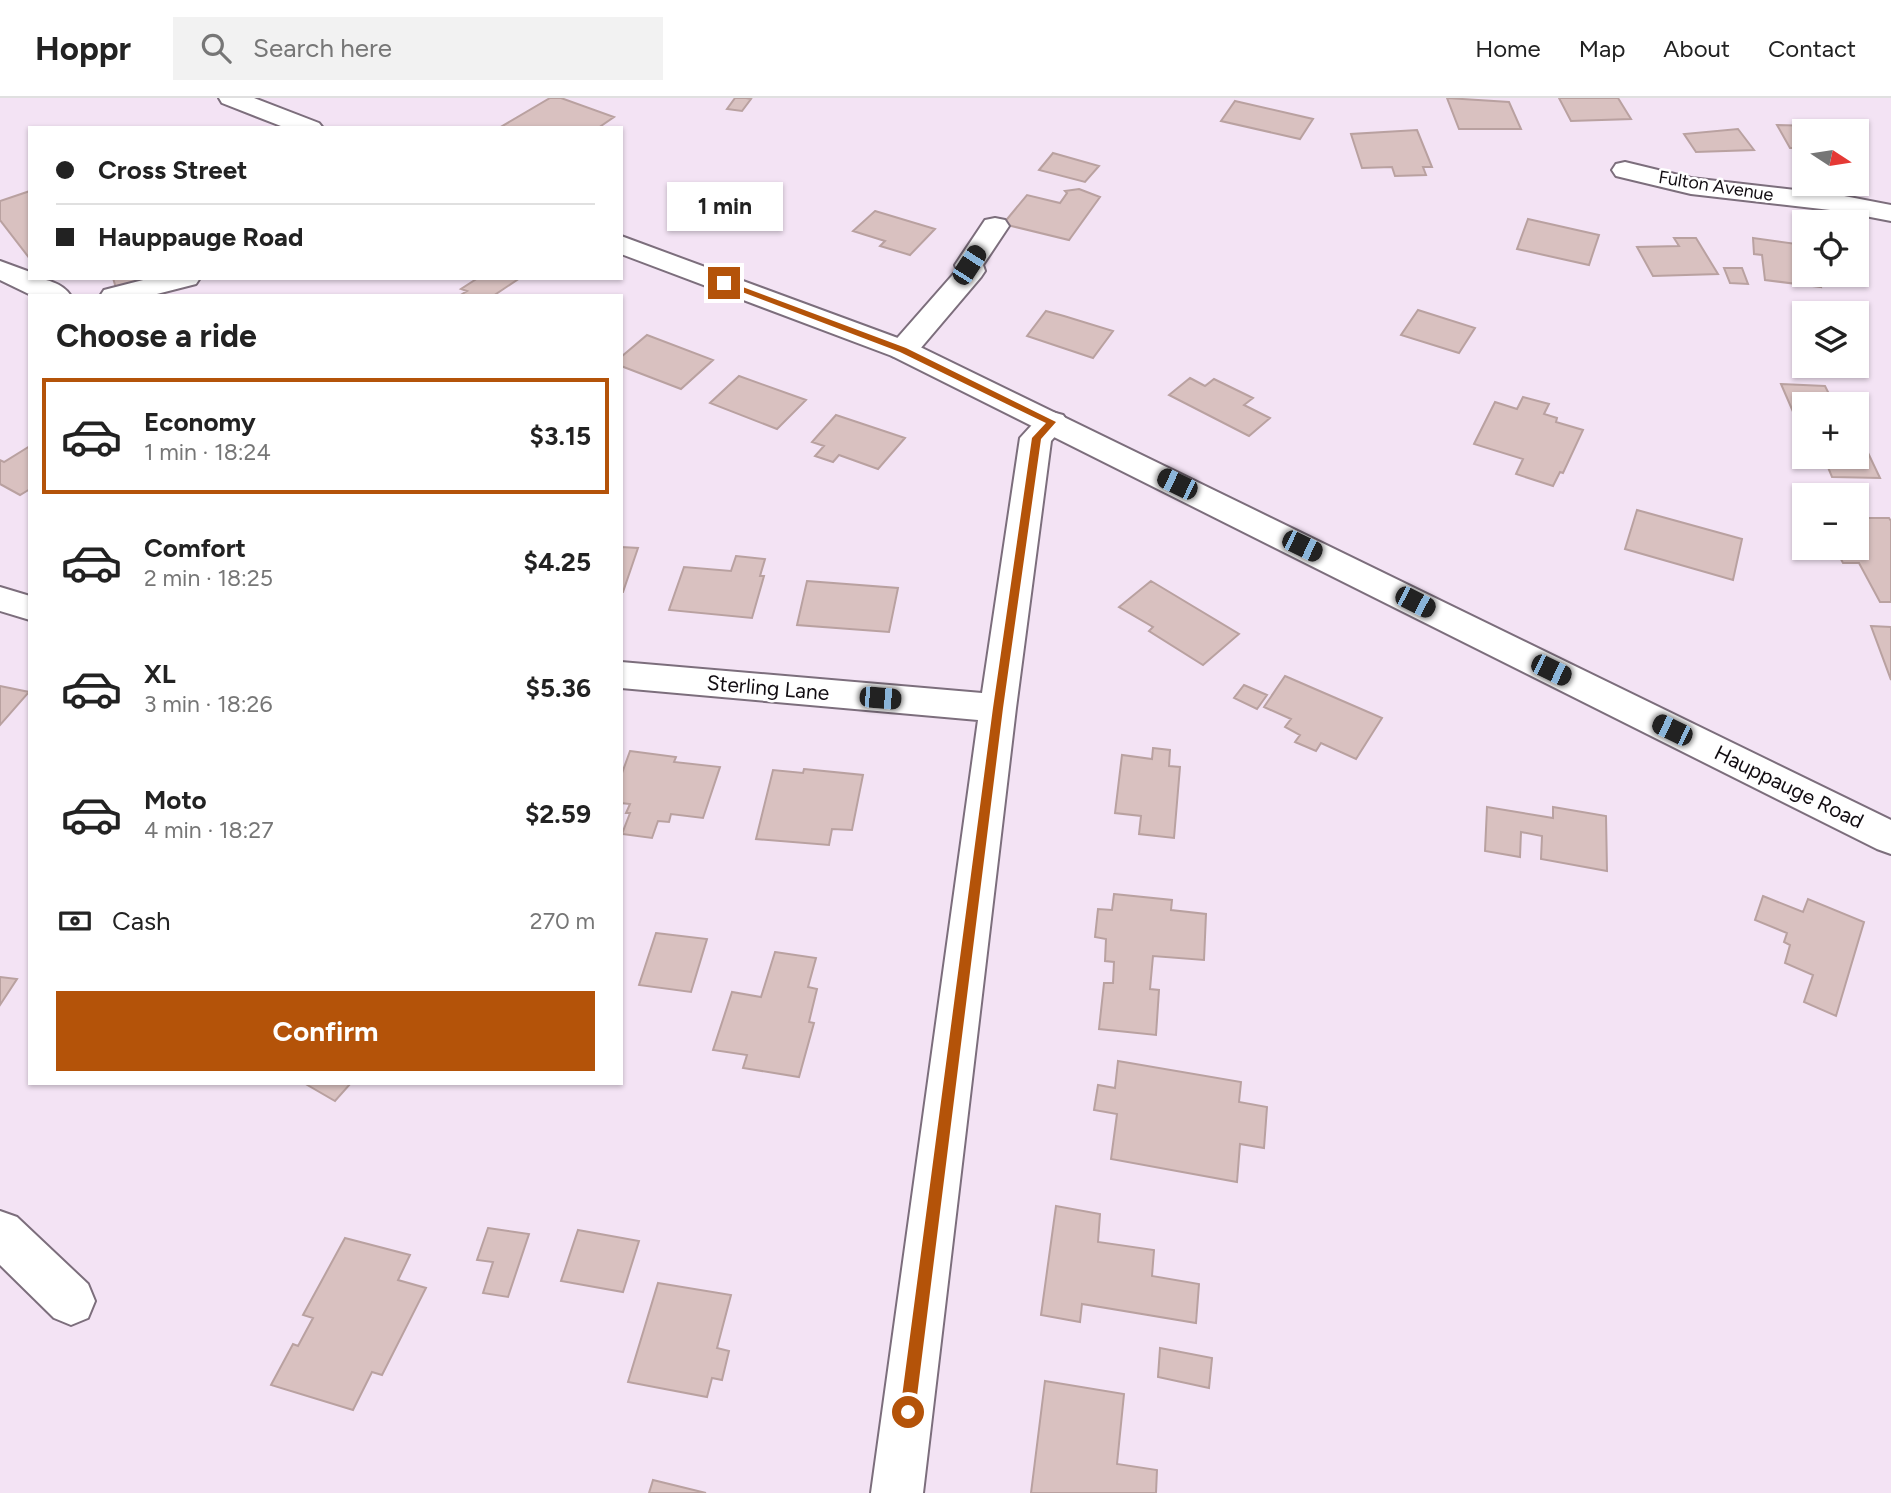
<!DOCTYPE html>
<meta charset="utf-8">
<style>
:root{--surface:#fff;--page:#f2f2f2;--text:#222;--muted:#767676;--line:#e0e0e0;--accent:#b45309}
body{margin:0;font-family:Figtree,sans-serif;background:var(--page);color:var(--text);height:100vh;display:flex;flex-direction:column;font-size:26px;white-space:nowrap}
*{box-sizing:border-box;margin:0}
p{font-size:23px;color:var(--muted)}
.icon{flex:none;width:38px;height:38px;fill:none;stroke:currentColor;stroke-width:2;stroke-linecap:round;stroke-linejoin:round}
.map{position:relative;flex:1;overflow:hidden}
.sheet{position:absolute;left:28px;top:196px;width:595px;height:791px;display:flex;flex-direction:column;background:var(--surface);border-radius:0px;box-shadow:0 2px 5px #0004}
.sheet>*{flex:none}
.guide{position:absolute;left:28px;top:28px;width:595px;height:154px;border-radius:0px;box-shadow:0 2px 5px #0004;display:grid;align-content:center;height:154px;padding:0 28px;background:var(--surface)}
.needle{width:46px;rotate:102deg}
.controls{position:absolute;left:1792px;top:21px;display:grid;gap:14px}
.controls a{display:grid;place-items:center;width:77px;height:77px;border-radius:0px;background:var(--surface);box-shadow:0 2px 5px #0004;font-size:35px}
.end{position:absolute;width:32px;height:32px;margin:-16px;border:9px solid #b45309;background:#fff;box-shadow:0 0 0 4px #fff}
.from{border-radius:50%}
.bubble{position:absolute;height:49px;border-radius:0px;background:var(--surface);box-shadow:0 2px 5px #0004;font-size:23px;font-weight:700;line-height:49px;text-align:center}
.car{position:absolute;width:21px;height:42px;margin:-21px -10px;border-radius:9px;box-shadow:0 0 5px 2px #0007;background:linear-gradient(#222 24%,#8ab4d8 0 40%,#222 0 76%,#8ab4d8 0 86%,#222 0)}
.guide b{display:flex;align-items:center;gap:24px;height:66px;font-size:26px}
.guide b+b{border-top:2px solid var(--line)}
.guide i{width:18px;height:18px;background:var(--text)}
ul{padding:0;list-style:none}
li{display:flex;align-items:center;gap:21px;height:116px;margin:0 14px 10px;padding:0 14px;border:4px solid transparent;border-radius:0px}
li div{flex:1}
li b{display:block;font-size:26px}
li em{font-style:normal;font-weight:700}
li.selected{border-color:var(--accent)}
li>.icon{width:63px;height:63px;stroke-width:1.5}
h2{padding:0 28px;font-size:32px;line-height:84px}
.pay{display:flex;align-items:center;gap:18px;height:77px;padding:0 28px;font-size:26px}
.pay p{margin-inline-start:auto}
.action{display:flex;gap:14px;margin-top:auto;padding:14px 28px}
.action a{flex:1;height:80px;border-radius:0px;background:var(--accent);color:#fff;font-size:28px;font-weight:700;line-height:80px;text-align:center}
header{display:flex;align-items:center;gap:42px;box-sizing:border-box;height:98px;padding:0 35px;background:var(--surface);border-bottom:2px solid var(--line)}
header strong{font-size:33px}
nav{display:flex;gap:38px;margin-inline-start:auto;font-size:24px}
.search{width:490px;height:63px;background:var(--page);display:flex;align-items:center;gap:18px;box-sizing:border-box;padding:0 24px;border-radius:0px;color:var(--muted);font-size:26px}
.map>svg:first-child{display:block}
</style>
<header>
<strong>Hoppr</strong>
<div class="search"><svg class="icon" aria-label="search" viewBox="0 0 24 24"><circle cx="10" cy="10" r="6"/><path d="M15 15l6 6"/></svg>Search here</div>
<nav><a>Home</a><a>Map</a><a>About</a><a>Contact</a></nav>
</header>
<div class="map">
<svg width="1891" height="1395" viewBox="0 0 1891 1395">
<rect width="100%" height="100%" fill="#f3e3f4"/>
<path fill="#d9c1c0" stroke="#b9a1a0" stroke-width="2" d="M550,0H561L614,19L598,30H499Z
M735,0H746L751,1L742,13L727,11Z
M1447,0L1509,4L1521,31H1459Z
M1559,0H1618L1631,21L1571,23Z
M1235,3L1313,21L1300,41L1221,23Z
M1810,23L1839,24L1844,33H1804V50H1790L1777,27L1812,28Z
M1738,31L1754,52L1696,54L1684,36Z
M1417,32L1432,69H1423L1426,77L1395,78L1392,69L1362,70L1351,36Z
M1053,55L1099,68L1085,84L1039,72Z
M1079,91L1100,99L1069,142L1003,126L1027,97L1060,105L1067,95L1065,93Z
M30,93V161L0,122V103Z
M875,113L935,131L910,157L880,148L885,143L853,133Z
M1528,121L1599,137L1589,167L1517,151Z
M1674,140H1696L1718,176L1653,178L1637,149L1679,148Z
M1753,140L1804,147V177H1819L1821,189L1765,182L1762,157L1754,156Z
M1724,170H1742L1748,186L1730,185Z
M113,180H155L116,190Z
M478,180H520L493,198H459L467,193L461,191Z
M1418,212L1475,230L1459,255L1401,237Z
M1046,213L1064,218L1113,233L1093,260L1027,238Z
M647,237L713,262L681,291L621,268V259Z
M739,278L806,302L777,331L710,305Z
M1190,280L1205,288L1214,281L1253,300L1244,307L1270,320L1249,338L1169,297Z
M1781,286L1825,288L1834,306H1804V339Z
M1523,299L1549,306L1544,316L1557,320L1556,324L1583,332L1563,375L1560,374L1553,388L1516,376L1523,361L1474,346L1495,304L1517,311Z
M836,317L905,340L878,371L839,357L833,364L815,358L824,348L812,344Z
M1857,340H1861L1880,380L1832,379L1825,362H1815L1813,359H1857Z
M30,348V391L20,397L0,386V362L4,364Z
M1637,412L1742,441L1733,482L1625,451Z
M1857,420H1889L1891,423V504H1880L1859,465H1843L1835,450H1857Z
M621,449L638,450L623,494H621Z
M736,458L765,461L760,478H764L752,520L669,512L684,469L731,473Z
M807,483L898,490L889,534L797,527Z
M1151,483L1239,536L1203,567L1149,533L1153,529L1119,509Z
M1871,528L1891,529V582Z
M1285,578L1382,620L1356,661L1321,645L1316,653L1295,644L1300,637L1285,629L1291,621L1264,609Z
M1244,587L1267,597L1257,611L1234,600Z
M0,588L29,594L0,627Z
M1153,650L1170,652L1169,668L1180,669L1174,740L1139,736L1141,718L1115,715L1122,657L1152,661Z
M630,653L676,659L674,664L720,669L703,720L671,716L669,724L658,723L652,740L622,736L630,715H626L630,706L621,705V678Z
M804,671L863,677L852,732L832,731L829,747L756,741L773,672L803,675Z
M1487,709L1553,720V709L1606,718L1607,773L1541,761L1542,738L1521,734L1520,759L1485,753Z
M1114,796L1172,802L1171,812L1206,816L1204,862L1153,858L1150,891L1159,892L1156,937L1099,931L1104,885H1113L1114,864L1105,863L1106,841L1095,839L1098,811L1112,812Z
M1763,798L1803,814L1808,801L1864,824L1836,918L1804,904L1813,877L1785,865L1790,847L1784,844L1787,835L1755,822Z
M656,835L707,841L691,894L639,887Z
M775,854L816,860L808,889L817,891L809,924L814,925L799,979L743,970L747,957L713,952L732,894L761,899Z
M0,879L17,881L0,907Z
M1118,963L1241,984L1239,1004L1267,1009L1264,1050L1240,1046L1237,1084L1111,1061L1117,1016L1094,1012L1098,987L1115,990Z
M304,985H351L335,1003Z
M1056,1108L1100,1116L1098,1144L1154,1152L1152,1178L1199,1186L1196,1225L1082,1206L1080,1224L1041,1217Z
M488,1130L529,1136L508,1199L483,1195L493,1164L477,1162Z
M578,1132L639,1143L623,1194L561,1183Z
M345,1140L410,1157L398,1182L426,1190L382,1277L372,1274L353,1312L271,1287L293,1246L298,1248L313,1220L303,1217Z
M658,1185L731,1197L717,1250L729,1253L722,1282L712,1280L707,1299L628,1284Z
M1160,1250L1212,1260L1209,1290L1158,1279Z
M1045,1283L1124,1296L1117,1366L1157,1372L1156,1395H1031Z
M653,1382L706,1395H649Z"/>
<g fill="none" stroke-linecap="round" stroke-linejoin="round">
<defs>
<path id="minor" d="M1625,64L1691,80L1839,97L1891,107V123L1839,113L1691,96L1616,78L1612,72L1616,66Z
M995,120L1005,122L1009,128L983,167L985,173L981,179L914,258L903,261L892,258L888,252L892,246L957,172L955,167L985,122Z
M0,163L30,174V180C44,180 63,185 71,198H33L0,182Z
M151,180H200L196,186L149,198H100L104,192Z
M1052,314L1063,317L1068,324L1051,343L1016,610L923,1395H871L978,622L621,590V564L982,595L1020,340L1041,317Z
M0,489L30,498V522L0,513Z
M0,1113L17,1119L88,1186L95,1203L88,1220L71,1227L54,1220L0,1167Z"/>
<path id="major" d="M219,0H254L319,25L323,30H286L222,5Z
M621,138L914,246L1891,722V756L1877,751L892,258L621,156Z"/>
</defs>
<use href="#minor" stroke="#7c6e7c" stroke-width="4"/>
<use href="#major" stroke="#7c6e7c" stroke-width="4"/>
<use href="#minor" fill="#fff" fill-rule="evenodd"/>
<use href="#major" fill="#fff" fill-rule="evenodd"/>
</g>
<path fill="#b45309" d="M724,182L906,250L1056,324L1041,341L1003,610L915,1314L913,1319L908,1321L902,1319L900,1314L993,610L1032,340L1046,325L900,254L721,186Z"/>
<g text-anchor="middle" stroke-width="5" stroke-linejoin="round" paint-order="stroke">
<g font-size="18" fill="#110c11" stroke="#fff">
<text transform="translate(1716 88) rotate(9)" y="6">Fulton Avenue</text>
</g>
<g font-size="21" fill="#110c11" stroke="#fff">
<text transform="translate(768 590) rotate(5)" y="7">Sterling Lane</text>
<text transform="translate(1789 689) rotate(26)" y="7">Hauppauge Road</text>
</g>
</g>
</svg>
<div class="controls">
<a><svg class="needle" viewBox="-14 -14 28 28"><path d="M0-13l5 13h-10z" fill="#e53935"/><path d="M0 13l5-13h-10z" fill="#767676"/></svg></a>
<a><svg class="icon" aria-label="locate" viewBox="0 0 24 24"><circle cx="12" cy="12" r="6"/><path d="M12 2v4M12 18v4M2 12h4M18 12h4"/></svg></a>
<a><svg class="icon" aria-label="layers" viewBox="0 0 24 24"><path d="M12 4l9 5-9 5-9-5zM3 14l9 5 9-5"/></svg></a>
<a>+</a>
<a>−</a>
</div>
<i class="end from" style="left:908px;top:1314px"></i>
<i class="end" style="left:724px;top:185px"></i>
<div class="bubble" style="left:667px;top:84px;width:116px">1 min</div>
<i class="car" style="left:969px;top:167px;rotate:33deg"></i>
<i class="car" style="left:1177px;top:386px;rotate:296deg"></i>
<i class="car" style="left:1302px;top:448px;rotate:116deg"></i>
<i class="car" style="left:1415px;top:504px;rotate:117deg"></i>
<i class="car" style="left:1551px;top:572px;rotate:116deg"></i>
<i class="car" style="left:880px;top:600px;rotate:95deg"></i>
<i class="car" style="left:1672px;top:632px;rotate:296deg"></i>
<div class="guide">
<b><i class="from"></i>Cross Street</b>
<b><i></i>Hauppauge Road</b>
</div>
<section class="sheet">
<h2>Choose a ride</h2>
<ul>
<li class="selected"><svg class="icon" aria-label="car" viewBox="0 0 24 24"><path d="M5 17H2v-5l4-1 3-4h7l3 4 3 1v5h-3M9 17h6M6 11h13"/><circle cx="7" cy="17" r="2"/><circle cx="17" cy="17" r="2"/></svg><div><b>Economy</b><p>1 min · 18:24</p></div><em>$3.15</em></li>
<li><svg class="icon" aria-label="car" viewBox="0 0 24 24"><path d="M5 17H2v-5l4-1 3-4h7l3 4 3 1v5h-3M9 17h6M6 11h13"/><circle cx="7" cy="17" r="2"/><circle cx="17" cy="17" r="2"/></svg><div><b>Comfort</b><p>2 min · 18:25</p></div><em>$4.25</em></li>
<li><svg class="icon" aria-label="car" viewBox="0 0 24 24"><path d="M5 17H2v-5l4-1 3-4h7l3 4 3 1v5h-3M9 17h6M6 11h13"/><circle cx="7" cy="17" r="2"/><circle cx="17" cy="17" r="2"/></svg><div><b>XL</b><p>3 min · 18:26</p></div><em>$5.36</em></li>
<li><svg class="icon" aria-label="car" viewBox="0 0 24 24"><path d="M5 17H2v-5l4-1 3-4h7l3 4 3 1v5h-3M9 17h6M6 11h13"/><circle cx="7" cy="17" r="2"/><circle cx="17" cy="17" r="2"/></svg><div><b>Moto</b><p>4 min · 18:27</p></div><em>$2.59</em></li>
</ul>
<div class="pay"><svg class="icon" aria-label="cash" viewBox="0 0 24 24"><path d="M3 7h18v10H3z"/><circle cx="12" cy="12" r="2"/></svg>Cash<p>270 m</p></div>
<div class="action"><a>Confirm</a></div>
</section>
</div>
